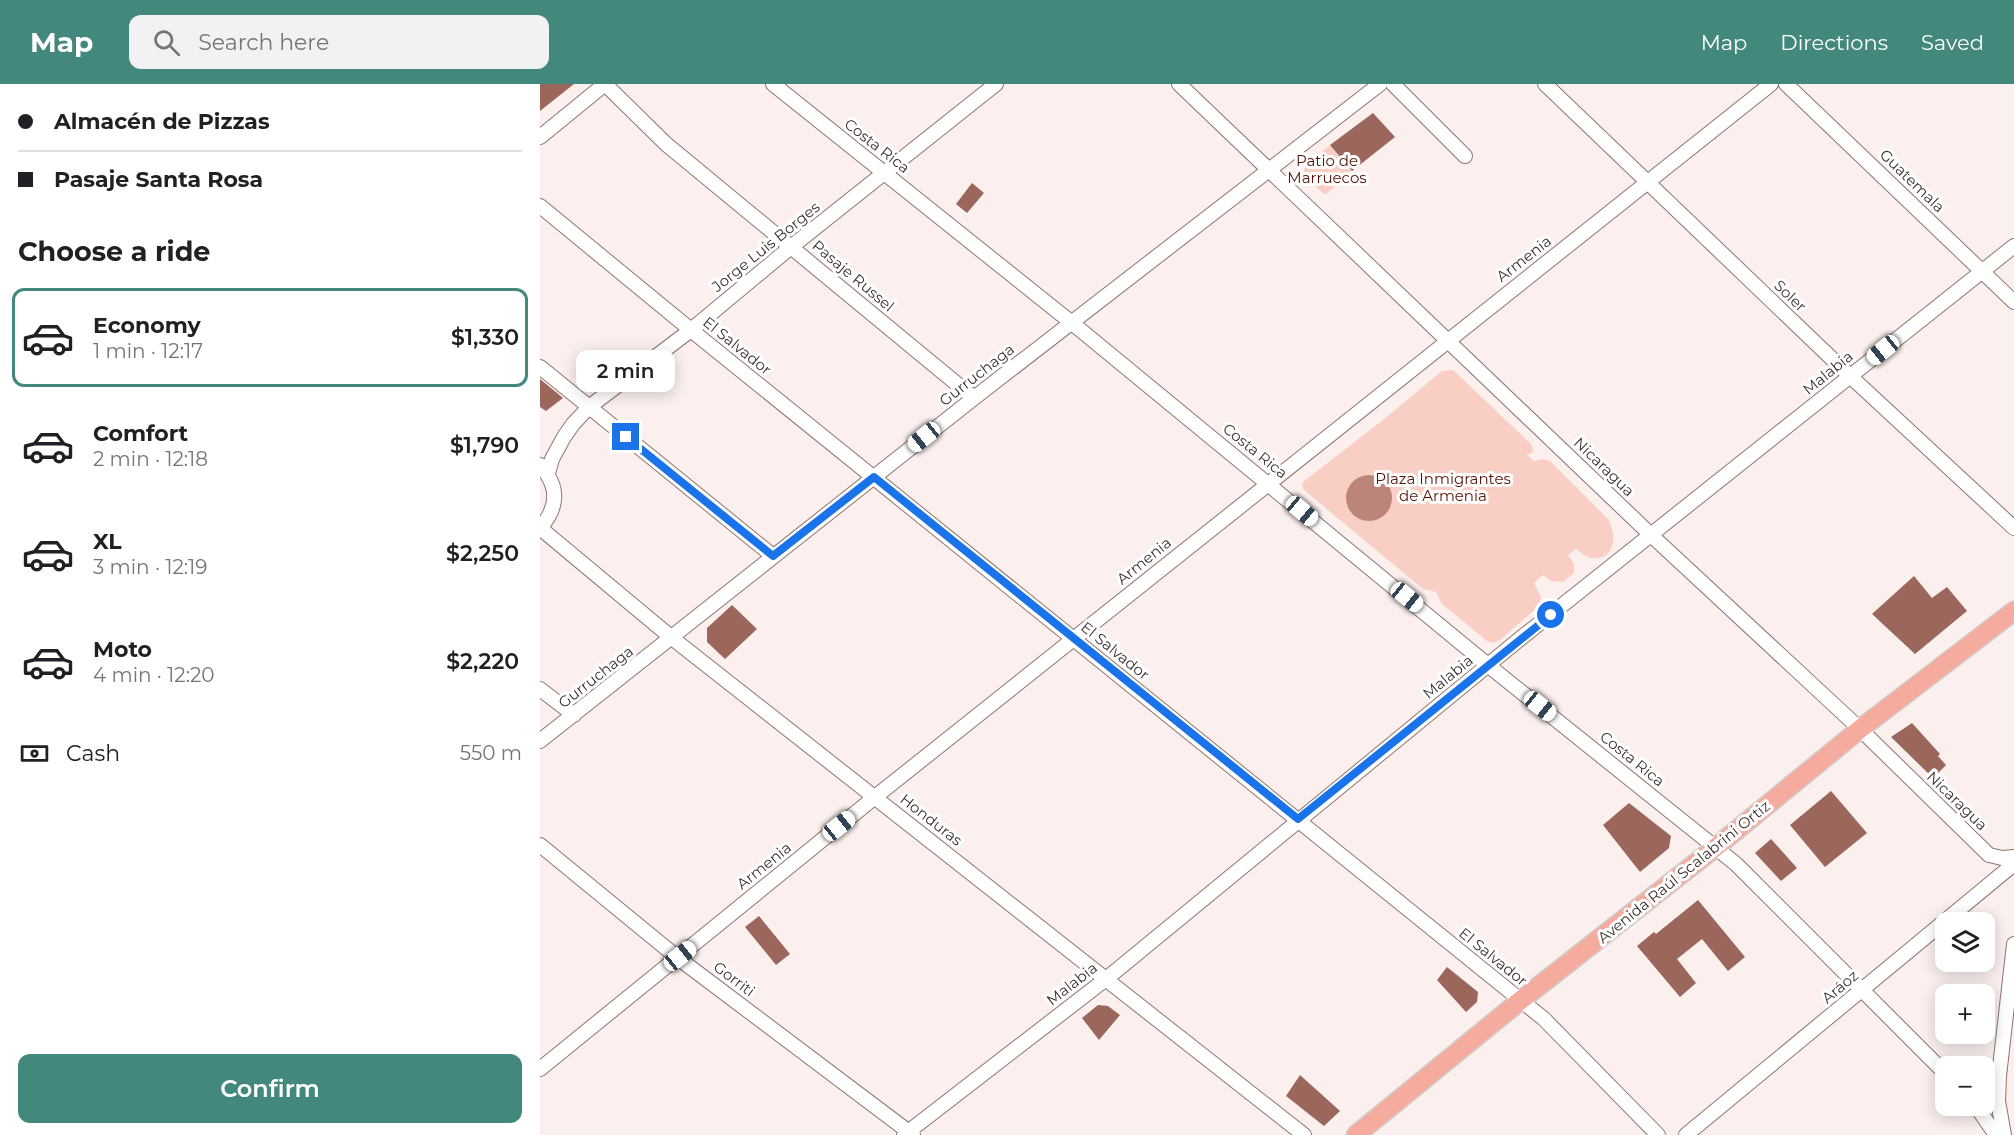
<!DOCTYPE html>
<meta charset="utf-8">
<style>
:root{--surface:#fff;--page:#f2f2f2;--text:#202124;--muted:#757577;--line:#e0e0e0;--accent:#43887d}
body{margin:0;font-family:Montserrat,sans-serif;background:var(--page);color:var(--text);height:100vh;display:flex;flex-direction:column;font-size:22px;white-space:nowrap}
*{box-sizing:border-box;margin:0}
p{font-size:20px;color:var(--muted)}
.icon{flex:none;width:33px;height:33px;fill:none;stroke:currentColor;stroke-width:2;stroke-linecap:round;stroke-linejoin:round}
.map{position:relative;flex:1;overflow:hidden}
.drawer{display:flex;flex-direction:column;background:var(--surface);width:540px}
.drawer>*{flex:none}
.top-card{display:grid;align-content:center;height:132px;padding:0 18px;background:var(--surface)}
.fabs{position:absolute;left:1395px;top:828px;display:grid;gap:12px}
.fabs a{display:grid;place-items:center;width:60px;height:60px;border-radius:12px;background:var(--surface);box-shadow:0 3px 15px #0003;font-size:30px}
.end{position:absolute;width:27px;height:27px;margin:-14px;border:8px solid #1a73e8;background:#fff;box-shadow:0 0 0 3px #fff}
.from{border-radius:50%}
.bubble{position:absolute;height:42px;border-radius:12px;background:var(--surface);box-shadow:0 3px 15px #0003;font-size:20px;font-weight:600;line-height:42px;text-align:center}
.car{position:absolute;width:18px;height:36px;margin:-18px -9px;border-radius:8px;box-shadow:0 0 4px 2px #0007;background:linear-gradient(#fff 24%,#345 0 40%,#fff 0 76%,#345 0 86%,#fff 0)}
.top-card b{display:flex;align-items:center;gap:21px;height:57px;font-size:22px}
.top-card b+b{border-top:2px solid var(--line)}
.top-card i{width:15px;height:15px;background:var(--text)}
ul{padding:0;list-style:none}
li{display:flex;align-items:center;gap:18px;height:99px;margin:0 12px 9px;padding:0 6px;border:3px solid transparent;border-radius:12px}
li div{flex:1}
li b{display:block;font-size:22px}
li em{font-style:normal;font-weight:600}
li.selected{border-color:var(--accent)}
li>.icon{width:54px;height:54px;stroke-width:1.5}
h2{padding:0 18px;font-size:27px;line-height:72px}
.pay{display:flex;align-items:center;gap:15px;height:66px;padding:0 18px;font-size:22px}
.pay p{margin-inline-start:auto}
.button{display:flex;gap:12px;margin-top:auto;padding:12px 18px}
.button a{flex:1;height:69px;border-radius:12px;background:var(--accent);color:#fff;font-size:24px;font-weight:600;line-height:69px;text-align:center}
header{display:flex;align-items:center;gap:36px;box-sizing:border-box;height:84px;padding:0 30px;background:var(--accent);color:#fff}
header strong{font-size:28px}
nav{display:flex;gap:33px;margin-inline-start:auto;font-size:21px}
.search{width:420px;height:54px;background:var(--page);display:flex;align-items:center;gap:15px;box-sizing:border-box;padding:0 21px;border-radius:12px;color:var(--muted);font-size:22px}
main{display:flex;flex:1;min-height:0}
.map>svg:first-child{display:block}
</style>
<header>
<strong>Map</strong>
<div class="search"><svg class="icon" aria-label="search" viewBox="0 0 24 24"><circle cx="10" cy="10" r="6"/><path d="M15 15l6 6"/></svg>Search here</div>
<nav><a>Map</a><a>Directions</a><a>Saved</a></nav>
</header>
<main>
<section class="drawer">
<div class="top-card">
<b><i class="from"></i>Almacén de Pizzas</b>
<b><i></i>Pasaje Santa Rosa</b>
</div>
<h2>Choose a ride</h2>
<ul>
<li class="selected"><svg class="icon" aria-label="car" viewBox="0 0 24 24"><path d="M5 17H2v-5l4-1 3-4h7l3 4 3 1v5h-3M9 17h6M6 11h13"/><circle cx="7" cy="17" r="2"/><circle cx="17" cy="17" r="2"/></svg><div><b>Economy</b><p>1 min · 12:17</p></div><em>$1,330</em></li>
<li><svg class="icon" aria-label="car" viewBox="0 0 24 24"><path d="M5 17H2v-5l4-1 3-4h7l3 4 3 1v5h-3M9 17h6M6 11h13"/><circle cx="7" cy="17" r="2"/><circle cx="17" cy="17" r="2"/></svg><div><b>Comfort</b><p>2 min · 12:18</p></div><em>$1,790</em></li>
<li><svg class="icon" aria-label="car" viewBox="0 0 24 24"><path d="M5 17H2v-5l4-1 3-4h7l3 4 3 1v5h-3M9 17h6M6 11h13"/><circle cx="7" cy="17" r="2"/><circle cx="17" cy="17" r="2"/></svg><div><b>XL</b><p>3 min · 12:19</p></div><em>$2,250</em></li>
<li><svg class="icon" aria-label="car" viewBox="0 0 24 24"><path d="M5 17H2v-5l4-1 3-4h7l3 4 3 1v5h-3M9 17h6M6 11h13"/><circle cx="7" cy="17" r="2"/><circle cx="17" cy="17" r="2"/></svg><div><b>Moto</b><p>4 min · 12:20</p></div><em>$2,220</em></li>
</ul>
<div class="pay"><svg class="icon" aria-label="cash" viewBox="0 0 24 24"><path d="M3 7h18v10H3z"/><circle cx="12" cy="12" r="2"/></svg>Cash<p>550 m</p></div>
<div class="button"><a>Confirm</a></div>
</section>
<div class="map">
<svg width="1474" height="1051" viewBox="0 0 1474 1051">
<rect width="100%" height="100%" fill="#fbf0ee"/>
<path fill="#f9cec5" d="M790,61L811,87L785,111L763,91L765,83Z
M913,286L992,361L993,368L987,371L994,377L1003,375L1010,377L1068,435C1077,449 1076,476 1053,474C1046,474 1041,468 1036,465L1028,471L1034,480V489L1023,498L1011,497L1003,491L994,499L1001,513L999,522L961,555L954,559L947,557L901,519L896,508L883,505L764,406L762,401L764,397L843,336L902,287Z"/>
<path fill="#bc8579" d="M806 414a23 23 0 1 1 46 0a23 23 0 1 1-46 0Z"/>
<path fill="#9b665b" d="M0,0H34L0,27Z
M833,29L855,53L812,87L790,61Z
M432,99L444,109L427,129L416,120Z
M0,295L23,314L6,327L0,323Z
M1374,492L1392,514L1407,503L1427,527L1375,570L1332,530Z
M192,521L217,545L185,575L167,558V544Z
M1372,639L1400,670L1398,672L1406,681L1393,694L1351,653Z
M1291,707L1327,749L1285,783L1250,741Z
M1089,719L1131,752L1129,764L1100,788L1063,741Z
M1231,755L1257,784L1241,797L1215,769Z
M1158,816L1205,873L1188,887L1162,855L1137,875L1156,899L1140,913L1097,862L1114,848L1116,850Z
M219,832L250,870L236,881L205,843Z
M907,883L938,908L937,918L926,928L897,896Z
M558,921L568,922L580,931L559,956L542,934Z
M760,991L800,1027L784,1042L746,1012Z"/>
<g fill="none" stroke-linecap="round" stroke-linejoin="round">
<defs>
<path id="minor" d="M65,0L126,60L434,314
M233,0L532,239L949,582L1196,780L1406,990
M639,0L1111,451L1320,645L1449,771L1462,774L1474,773
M853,0L925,72
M1005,0L1310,292L1474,444
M1246,0L1474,218
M0,53L65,0
M0,122L151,246L1004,935L1118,1051
M0,283L233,472
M0,381C19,402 19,423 0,444L132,554L764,1051
M8,389L12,375L24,353L33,340L49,323L151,246L251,163L456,0
M0,605L34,631
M0,657L434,314L840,0
M0,761L138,874L373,1051
M0,985L335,713L1231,0
M1436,1022L1456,1051
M364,1051L566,895L981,554L1474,162
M1146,1051L1474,780
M1464,1051L1458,1017L1459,992L1474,860"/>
<path id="major" d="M816,1051L981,916L1176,763L1320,645L1474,527"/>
</defs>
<use href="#minor" stroke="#8e7570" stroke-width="16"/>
<use href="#major" stroke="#d0cecd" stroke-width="21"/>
<use href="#minor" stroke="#fff" stroke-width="14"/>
<use href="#major" stroke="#f5ab9d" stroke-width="18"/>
</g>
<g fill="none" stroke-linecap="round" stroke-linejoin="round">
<path stroke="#1a73e8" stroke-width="8" d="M86,353L233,472L334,393L758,735L1011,531"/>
</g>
<g text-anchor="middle" stroke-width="6" stroke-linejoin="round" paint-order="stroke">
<g font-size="15" fill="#3b312e" stroke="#fff">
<text transform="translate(337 62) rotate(38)" y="5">Costa Rica</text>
<text transform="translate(1372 97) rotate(44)" y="5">Guatemala</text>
<text transform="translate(226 163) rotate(-39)" y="5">Jorge Luis Borges</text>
<text transform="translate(984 175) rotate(-38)" y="5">Armenia</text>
<text transform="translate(313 192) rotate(40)" y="5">Pasaje Russel</text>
<text transform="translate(1250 212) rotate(44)" y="5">Soler</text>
<text transform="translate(197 262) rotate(39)" y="5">El Salvador</text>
<text transform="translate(1288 289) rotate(-39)" y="5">Malabia</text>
<text transform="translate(437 291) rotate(-38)" y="5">Gurruchaga</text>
<text transform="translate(715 367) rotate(39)" y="5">Costa Rica</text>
<text transform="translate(1064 383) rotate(44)" y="5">Nicaragua</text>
<text transform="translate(604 477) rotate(-39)" y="5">Armenia</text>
<text transform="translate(575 567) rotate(39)" y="5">El Salvador</text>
<text transform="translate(56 593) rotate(-38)" y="5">Gurruchaga</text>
<text transform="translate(908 593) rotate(-39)" y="5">Malabia</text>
<text transform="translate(1092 675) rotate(39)" y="5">Costa Rica</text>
<text transform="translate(1417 717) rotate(44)" y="5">Nicaragua</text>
<text transform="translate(391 736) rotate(38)" y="5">Honduras</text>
<text transform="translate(224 782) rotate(-39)" y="5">Armenia</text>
<text transform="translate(1144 788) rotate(-39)" y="5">Avenida Raúl Scalabrini Ortiz</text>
<text transform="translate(953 873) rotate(39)" y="5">El Salvador</text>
<text transform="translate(194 895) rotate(37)" y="5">Gorriti</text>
<text transform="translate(532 900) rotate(-38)" y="5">Malabia</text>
<text transform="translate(1300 903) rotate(-40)" y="5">Aráoz</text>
</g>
<g font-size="15" fill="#571308" stroke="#fff">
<text x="787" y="82">Patio de<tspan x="787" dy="17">Marruecos</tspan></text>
<text x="903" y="400">Plaza Inmigrantes<tspan x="903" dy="17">de Armenia</tspan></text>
</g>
</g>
</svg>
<div class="fabs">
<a><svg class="icon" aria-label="layers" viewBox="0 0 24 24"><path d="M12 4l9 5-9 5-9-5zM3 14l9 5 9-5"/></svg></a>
<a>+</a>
<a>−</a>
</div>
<i class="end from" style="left:1011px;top:531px"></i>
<i class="end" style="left:86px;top:353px"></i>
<div class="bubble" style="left:36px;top:266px;width:99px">2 min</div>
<i class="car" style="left:1343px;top:266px;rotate:231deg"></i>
<i class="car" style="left:384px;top:353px;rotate:231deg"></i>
<i class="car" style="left:762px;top:427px;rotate:130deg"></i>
<i class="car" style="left:867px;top:513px;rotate:129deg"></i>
<i class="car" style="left:1000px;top:622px;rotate:129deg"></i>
<i class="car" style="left:299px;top:742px;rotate:51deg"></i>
<i class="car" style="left:140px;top:872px;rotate:51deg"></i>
</div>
</main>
